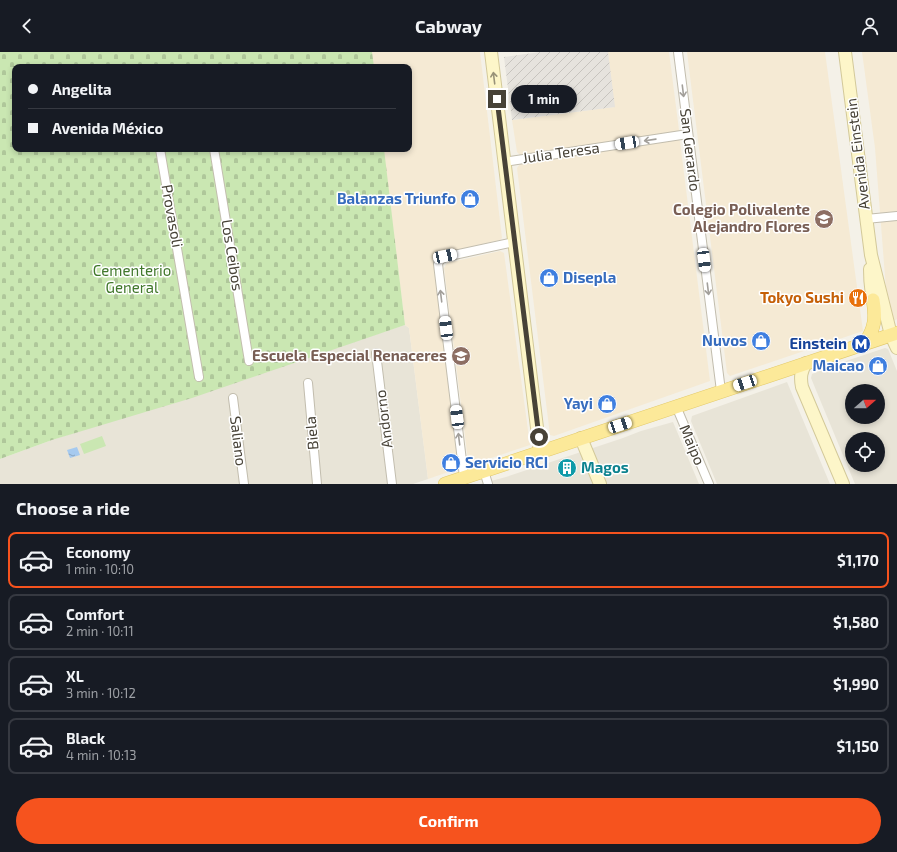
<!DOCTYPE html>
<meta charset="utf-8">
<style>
:root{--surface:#171b24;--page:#242831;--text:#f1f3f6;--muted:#9ea1a6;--line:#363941;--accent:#f6531e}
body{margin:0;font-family:"Exo 2",sans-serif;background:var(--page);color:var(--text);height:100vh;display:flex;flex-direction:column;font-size:15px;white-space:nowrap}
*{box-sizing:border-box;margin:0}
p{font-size:13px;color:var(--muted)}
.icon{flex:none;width:22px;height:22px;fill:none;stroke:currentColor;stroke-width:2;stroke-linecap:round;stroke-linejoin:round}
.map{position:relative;height:432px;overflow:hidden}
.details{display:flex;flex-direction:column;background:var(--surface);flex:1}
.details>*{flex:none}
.hud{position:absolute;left:12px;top:12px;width:400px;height:88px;border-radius:8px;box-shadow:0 2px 6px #0003;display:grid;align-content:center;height:88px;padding:0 16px;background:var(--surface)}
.needle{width:26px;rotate:69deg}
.controls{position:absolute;left:845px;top:332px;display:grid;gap:8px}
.controls a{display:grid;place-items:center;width:40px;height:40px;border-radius:50%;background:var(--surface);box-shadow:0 2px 6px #0003;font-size:20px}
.end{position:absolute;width:18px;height:18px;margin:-9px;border:5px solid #474237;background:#fff;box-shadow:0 0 0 2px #fff}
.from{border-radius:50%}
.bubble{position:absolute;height:28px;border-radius:14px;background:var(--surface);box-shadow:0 2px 6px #0003;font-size:13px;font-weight:700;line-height:28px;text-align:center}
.car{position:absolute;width:12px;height:24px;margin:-12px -6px;border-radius:5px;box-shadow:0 0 3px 1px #0007;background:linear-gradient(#fff 24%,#345 0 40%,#fff 0 76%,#345 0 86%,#fff 0)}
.hud b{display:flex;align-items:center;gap:14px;height:38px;font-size:15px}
.hud b+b{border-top:1px solid var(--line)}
.hud i{width:10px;height:10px;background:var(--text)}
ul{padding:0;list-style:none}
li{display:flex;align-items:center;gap:12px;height:56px;margin:0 8px 6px;padding:0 8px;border:2px solid var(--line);border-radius:8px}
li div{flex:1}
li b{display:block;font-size:15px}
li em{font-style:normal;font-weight:700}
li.selected{border-color:var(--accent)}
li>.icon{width:36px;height:36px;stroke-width:1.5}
h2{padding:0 16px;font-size:18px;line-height:48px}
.primary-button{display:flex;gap:8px;margin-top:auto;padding:8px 16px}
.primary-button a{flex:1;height:46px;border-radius:24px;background:var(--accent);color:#fff;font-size:16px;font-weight:700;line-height:46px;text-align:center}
header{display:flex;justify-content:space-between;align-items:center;height:52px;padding:0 16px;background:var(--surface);font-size:18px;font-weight:700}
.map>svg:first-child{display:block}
</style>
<header><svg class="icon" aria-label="back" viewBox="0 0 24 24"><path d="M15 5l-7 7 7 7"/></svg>Cabway<svg class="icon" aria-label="person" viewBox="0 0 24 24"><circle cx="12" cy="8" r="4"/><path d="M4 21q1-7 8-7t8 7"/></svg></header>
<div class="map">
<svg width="897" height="432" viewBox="0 0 897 432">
<defs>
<pattern id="industrial-furrows" width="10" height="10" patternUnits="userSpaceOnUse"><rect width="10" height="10" fill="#e6e3dd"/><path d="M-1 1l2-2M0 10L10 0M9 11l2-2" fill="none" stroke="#c7c4be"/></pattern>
<pattern id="cemetery-stones" width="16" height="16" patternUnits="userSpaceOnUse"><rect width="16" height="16" fill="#cae7b2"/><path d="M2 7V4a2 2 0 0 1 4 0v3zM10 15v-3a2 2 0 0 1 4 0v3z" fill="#afc79a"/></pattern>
<pattern id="water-ripples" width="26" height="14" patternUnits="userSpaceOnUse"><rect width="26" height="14" fill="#a6caef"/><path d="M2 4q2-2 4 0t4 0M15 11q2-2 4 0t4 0" fill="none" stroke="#89a6c2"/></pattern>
</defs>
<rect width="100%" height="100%" fill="#f4f1e8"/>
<path fill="#e8e4d7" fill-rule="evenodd" d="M405,273L409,276L428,427L413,432H0V407L52,388Z
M885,296L888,297L897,319V432H855L811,326L812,322L849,308ZM852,339H878V365H852ZM852,387H878V413H852Z
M787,330L830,432H717L691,369L692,364Z
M673,370L699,432H480L506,425L623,386L641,379Z"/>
<path fill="#f5ead4" d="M371,0H480L502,186L500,188L439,202L433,208L460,416L428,427L409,276L405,273L383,97H409V15H373Z
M608,0H669L679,78L677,80L520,103L517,100L512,68L614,55Z
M687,0H825L863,279L730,324L727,321Z
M862,0H897V267L894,269L886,237L875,96Z
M677,87L680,89L710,329L554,384L550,383L517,116L520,112Z
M500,199L504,201L530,393L473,412L468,409L444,216L447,211Z"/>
<path fill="url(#industrial-furrows)" d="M540,0H608L615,55L512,68L504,5Z"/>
<path fill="url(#cemetery-stones)" d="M0,0H372L374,15H15V97H384L405,273L192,346L52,388L0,407Z"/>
<path fill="#cae7b2" d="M102,384L106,394L84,402L80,392Z"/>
<path fill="url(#water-ripples)" d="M77,395L80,403L70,406L67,398Z"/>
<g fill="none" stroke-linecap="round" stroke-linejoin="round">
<defs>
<path id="street" d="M678,0L721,339
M160,97L199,325
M214,97L249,309
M504,110L688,82
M866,167L897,164
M376,301L392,432
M308,331L317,432
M233,346L244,432
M676,354L709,432
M484,419L488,432
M464,425L438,212L440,208L445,205L514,190"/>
<path id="secondary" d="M491,0L540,400
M845,0L871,203L891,283L897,296
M870,217C870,231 871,244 876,258
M806,311C801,319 800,325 802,335L843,432
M581,386L600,432"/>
<path id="primary" d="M865,291C875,276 876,266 873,248
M445,432L897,281"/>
</defs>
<use href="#street" stroke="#c2bdae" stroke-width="10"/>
<use href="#secondary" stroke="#d3c999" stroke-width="14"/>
<use href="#primary" stroke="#e2c969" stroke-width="14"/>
<use href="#street" stroke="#fff" stroke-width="8"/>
<use href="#secondary" stroke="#fdf6c9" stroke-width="12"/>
<use href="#primary" stroke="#fce999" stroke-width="13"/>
</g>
<defs><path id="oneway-shaft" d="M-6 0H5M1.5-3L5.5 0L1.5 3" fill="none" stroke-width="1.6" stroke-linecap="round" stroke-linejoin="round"/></defs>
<use stroke="#999379" href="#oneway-shaft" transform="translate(494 26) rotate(-97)"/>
<g stroke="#a3a09b">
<use href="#oneway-shaft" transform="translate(683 39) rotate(83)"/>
<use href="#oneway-shaft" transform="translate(650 88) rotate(172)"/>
<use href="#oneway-shaft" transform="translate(708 237) rotate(83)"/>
<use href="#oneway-shaft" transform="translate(441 244) rotate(-97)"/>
<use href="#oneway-shaft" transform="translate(459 387) rotate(-97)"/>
</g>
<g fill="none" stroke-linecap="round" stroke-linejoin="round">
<path stroke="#474237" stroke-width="5" d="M497,47L539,385"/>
</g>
<defs>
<symbol id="shop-disc" viewBox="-11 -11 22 22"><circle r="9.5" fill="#3f7fe0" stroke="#fff"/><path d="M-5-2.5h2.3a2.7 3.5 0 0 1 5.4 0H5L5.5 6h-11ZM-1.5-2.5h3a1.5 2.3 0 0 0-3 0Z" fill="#fff"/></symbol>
<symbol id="school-disc" viewBox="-11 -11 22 22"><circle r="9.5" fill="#8d6e63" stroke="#fff"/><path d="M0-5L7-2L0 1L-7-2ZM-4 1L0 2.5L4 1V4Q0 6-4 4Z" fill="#fff"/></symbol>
<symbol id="restaurant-disc" viewBox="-11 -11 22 22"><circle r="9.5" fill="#e8710a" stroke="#fff"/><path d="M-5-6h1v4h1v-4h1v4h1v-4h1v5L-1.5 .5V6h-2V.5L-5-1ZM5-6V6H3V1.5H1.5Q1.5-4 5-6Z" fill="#fff"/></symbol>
<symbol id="metro-disc" viewBox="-11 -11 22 22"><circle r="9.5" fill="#1a4fb4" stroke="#fff"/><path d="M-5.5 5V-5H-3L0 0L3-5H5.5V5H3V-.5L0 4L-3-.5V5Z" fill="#fff"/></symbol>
<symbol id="building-disc" viewBox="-11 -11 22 22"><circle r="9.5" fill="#0f9aa8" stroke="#fff"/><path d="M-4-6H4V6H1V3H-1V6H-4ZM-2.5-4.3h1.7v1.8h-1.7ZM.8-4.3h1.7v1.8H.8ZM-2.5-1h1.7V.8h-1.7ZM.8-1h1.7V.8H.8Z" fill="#fff"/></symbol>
</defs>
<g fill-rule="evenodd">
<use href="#shop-disc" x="459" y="136" width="22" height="22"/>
<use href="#school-disc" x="813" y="156" width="22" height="22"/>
<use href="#shop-disc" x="538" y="215" width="22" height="22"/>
<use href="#restaurant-disc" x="847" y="235" width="22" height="22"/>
<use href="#shop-disc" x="750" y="278" width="22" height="22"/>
<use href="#metro-disc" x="850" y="281" width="22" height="22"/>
<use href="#school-disc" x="450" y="293" width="22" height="22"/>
<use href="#shop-disc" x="867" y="303" width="22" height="22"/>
<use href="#shop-disc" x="596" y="341" width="22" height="22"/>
<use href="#shop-disc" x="440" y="400" width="22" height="22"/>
<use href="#building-disc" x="556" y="405" width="22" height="22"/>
</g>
<g text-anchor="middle" stroke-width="3" stroke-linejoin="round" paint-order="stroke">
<g font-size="15" fill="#474237" stroke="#fff">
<text transform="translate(690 98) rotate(83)" y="5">San Gerardo</text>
<text transform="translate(561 101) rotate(-8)" y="5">Julia Teresa</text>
<text transform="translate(858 102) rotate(-97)" y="5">Avenida Einstein</text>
<text transform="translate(172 164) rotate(80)" y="5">Provasoli</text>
<text transform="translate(232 203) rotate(81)" y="5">Los Ceibos</text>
<text transform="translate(384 367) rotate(-97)" y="5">Andorno</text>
<text transform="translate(312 381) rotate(-95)" y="5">Biela</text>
<text transform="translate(238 389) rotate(83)" y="5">Saliano</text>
<text transform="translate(692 393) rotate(67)" y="5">Maipo</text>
</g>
<g font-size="15" font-weight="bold" fill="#366cbe" stroke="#fff" text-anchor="end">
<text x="456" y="152">Balanzas Triunfo</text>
<text x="563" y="231" text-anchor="start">Disepla</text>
<text x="747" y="294">Nuvos</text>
<text x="864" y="319">Maicao</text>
<text x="593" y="357">Yayi</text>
<text x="465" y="416" text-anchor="start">Servicio RCI</text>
</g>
<g font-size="15" font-weight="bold" fill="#785e54" stroke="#fff" text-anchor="end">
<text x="810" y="163">Colegio Polivalente<tspan x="810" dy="17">Alejandro Flores</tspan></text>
<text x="447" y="309">Escuela Especial Renaceres</text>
</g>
<g font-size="15" fill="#41782b" stroke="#fff">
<text x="132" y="224">Cementerio<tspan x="132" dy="17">General</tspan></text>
</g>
<g font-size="15" font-weight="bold" fill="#c56008" stroke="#fff" text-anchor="end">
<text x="844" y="251">Tokyo Sushi</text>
</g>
<g font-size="15" font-weight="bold" fill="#164399" stroke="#fff" text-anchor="end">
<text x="847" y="297">Einstein</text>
</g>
<g font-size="15" font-weight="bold" fill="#0d838f" stroke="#fff" text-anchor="start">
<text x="581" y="421">Magos</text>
</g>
</g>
</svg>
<div class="controls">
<a><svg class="needle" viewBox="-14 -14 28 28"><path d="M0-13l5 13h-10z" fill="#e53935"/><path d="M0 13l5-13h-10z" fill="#9ea1a6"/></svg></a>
<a><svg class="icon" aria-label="locate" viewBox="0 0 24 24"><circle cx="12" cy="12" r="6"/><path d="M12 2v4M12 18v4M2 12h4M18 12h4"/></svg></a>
</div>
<i class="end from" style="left:539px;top:385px"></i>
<i class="end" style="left:497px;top:47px"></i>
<div class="bubble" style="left:511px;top:33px;width:66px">1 min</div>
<i class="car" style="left:627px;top:91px;rotate:261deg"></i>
<i class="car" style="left:445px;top:204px;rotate:78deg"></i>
<i class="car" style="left:704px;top:208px;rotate:173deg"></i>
<i class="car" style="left:446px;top:276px;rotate:353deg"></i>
<i class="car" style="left:745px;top:331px;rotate:252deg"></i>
<i class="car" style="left:457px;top:365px;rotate:353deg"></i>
<i class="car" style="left:620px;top:373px;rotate:72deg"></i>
<div class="hud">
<b><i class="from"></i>Angelita</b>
<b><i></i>Avenida México</b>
</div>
</div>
<section class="details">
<h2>Choose a ride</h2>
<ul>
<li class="selected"><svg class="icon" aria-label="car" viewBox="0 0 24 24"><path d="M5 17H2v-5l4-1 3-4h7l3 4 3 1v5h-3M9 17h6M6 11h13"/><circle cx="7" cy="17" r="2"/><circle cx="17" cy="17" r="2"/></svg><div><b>Economy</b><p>1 min · 10:10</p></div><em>$1,170</em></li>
<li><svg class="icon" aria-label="car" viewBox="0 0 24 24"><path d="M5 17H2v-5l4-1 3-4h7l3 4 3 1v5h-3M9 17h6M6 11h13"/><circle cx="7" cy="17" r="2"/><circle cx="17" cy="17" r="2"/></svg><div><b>Comfort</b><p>2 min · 10:11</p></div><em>$1,580</em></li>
<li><svg class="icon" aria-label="car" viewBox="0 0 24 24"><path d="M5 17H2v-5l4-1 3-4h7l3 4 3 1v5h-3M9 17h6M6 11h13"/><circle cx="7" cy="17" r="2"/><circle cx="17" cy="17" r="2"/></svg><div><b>XL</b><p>3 min · 10:12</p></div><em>$1,990</em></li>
<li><svg class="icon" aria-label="car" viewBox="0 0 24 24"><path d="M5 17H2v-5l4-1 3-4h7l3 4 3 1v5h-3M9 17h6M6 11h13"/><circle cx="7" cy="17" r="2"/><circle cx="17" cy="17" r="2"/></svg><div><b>Black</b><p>4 min · 10:13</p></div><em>$1,150</em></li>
</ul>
<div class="primary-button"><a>Confirm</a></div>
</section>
